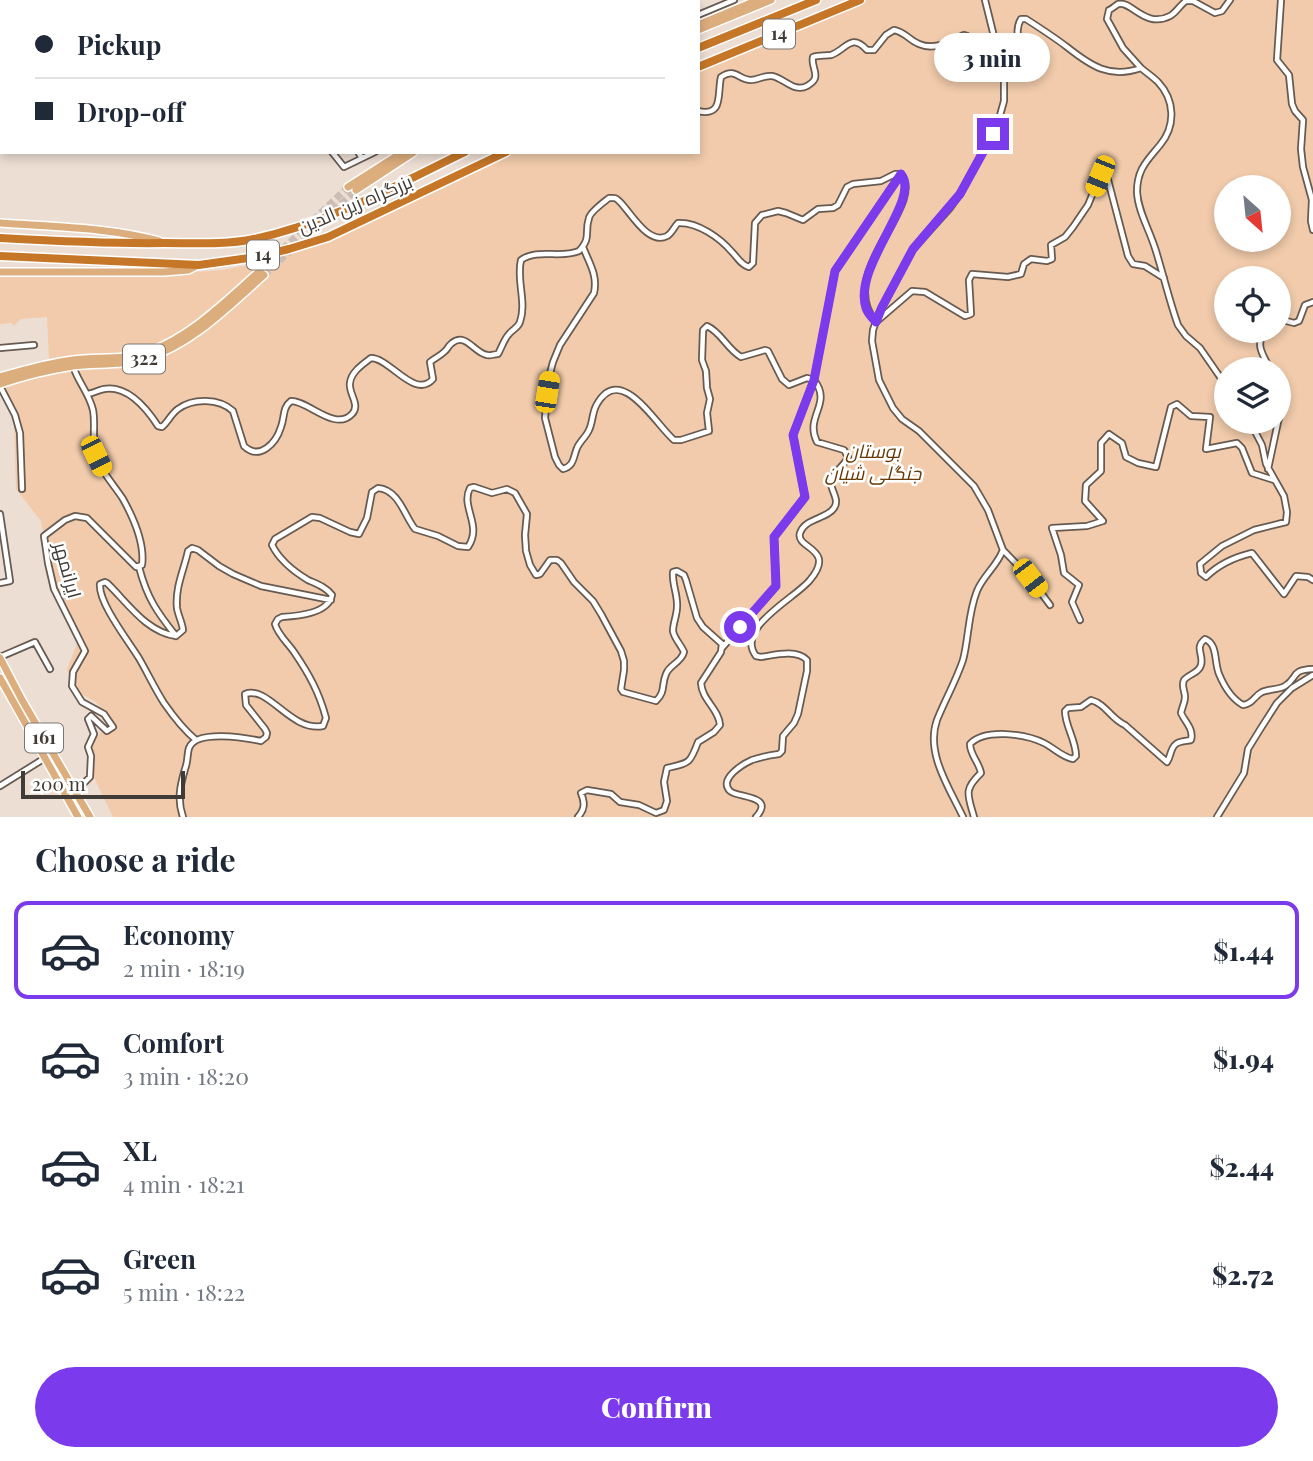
<!DOCTYPE html>
<meta charset="utf-8">
<style>
:root{--surface:#fff;--page:#f2f2f3;--text:#1f2937;--muted:#747a83;--line:#e0e1e3;--accent:#7c3aed}
body{margin:0;font-family:"Playfair Display",Cairo,serif;background:var(--page);color:var(--text);height:100vh;display:flex;flex-direction:column;font-size:26px;white-space:nowrap}
*{box-sizing:border-box;margin:0}
p{font-size:23px;color:var(--muted)}
.icon{flex:none;width:38px;height:38px;fill:none;stroke:currentColor;stroke-width:2;stroke-linecap:round;stroke-linejoin:round}
.map{position:relative;height:817px;overflow:hidden}
.panel{display:flex;flex-direction:column;background:var(--surface);flex:1}
.panel>*{flex:none}
.top-card{position:absolute;left:0px;top:0px;width:700px;height:154px;box-shadow:0 4px 10px #0003;display:grid;align-content:center;height:154px;padding:0 35px;background:var(--surface)}
.needle{width:46px;rotate:153deg}
.fabs{position:absolute;left:1214px;top:175px;display:grid;gap:14px}
.fabs a{display:grid;place-items:center;width:77px;height:77px;border-radius:50%;background:var(--surface);box-shadow:0 4px 10px #0003;font-size:35px}
.scale{position:absolute;left:21px;bottom:18px;width:164px;box-sizing:border-box;padding-left:7px;border:4px solid #413b37;border-top:0;font-size:19px;line-height:24px;white-space:nowrap;color:#413b37;-webkit-text-stroke:5px #fff;paint-order:stroke}
.end{position:absolute;width:32px;height:32px;margin:-16px;border:9px solid #7c3aed;background:#fff;box-shadow:0 0 0 4px #fff}
.from{border-radius:50%}
.bubble{position:absolute;height:49px;border-radius:24px;background:var(--surface);box-shadow:0 4px 10px #0003;font-size:23px;font-weight:800;line-height:49px;text-align:center}
.car{position:absolute;width:21px;height:42px;margin:-21px -10px;border-radius:9px;box-shadow:0 0 5px 2px #0007;background:linear-gradient(#f5c518 24%,#345 0 40%,#f5c518 0 76%,#345 0 86%,#f5c518 0)}
.top-card b{display:flex;align-items:center;gap:24px;height:66px;font-size:26px}
.top-card b+b{border-top:2px solid var(--line)}
.top-card i{width:18px;height:18px;background:var(--text)}
ul{padding:0;list-style:none}
li{display:flex;align-items:center;gap:21px;height:98px;margin:0 14px 10px;padding:0 21px;border:4px solid transparent;border-radius:14px}
li div{flex:1}
li b{display:block;font-size:26px}
li em{font-style:normal;font-weight:800}
li.current{border-color:var(--accent)}
li>.icon{width:63px;height:63px;stroke-width:1.5}
h2{padding:0 35px;font-size:32px;line-height:84px}
.action{display:flex;gap:14px;margin-top:auto;padding:14px 35px}
.action a{flex:1;height:80px;border-radius:42px;background:var(--accent);color:#fff;font-size:28px;font-weight:800;line-height:80px;text-align:center}
.map>svg:first-child{display:block}
</style>
<div class="map">
<svg width="1313" height="817" viewBox="0 0 1313 817">
<rect width="100%" height="100%" fill="#edded3"/>
<path fill="#f1cbab" fill-rule="evenodd" d="M855,0H1313V817H113L92,773L91,746L110,719L96,702L72,689L67,669L78,641L50,569L41,521L16,489L14,424L11,410L0,390V377L137,352L81,356L49,361L47,317L21,319L13,326L12,323L0,324V274L181,273L223,270L263,262L258,266L260,270L282,250L318,238L504,152H698V66ZM1227,187H1279V240H1227ZM1227,278H1279V331H1227ZM1227,369H1279V422H1227Z"/>
<g fill="none" stroke-linecap="round" stroke-linejoin="round">
<path stroke="#cbbdb4" stroke-width="7" stroke-dasharray="7 3.5" stroke-linecap="butt" d="M260,271L348,187
M264,275L356,190"/>
<defs>
<path id="street" d="M454,0L456,2
M506,0L508,2
M558,0L560,2
M616,0L618,2
M675,0L677,2
M1281,0L1277,60L1289,75L1292,104L1295,111L1303,120L1301,149L1303,167L1312,200L1311,221L1313,230
M421,2L423,0
M447,2L448,0
M698,15L734,0
M0,17L2,18
M0,55H2
M1141,68C1147,73 1153,77 1158,82C1175,100 1176,126 1160,145C1147,161 1137,169 1137,192C1138,211 1149,229 1155,248C1163,273 1169,300 1178,325L1186,336L1200,348L1227,387
M1004,77C1035,63 1009,38 1021,19H1026C1040,28 1054,37 1067,47C1091,66 1110,79 1141,68L1123,48L1107,19L1109,10C1110,10 1118,4 1118,4C1131,0 1145,29 1170,16C1176,13 1180,5 1186,1H1193L1215,13L1222,11L1230,0
M0,93H2
M698,111C724,117 717,94 721,77C736,67 738,80 751,80C758,80 764,75 772,76C784,78 794,93 807,86C810,84 814,82 815,78C817,71 811,65 813,57C819,55 825,56 831,55C846,50 851,32 867,50H874L886,35L894,30C905,32 909,40 919,44C935,51 951,41 964,35C979,38 982,57 999,53
M332,152L344,167L375,152
M358,152L362,158
M583,247C589,263 598,275 594,293L560,345L553,362L549,377L545,418L555,457L559,465L563,469C574,466 573,458 577,448C580,441 586,437 589,430C593,422 592,412 597,404C621,362 656,425 674,440H681L709,431L707,413L710,399L707,388L706,371L702,360L703,330L707,326C721,332 727,349 741,357L765,350L768,351L782,379L789,385L807,378L814,380C833,404 804,416 817,442L844,450L848,457C844,467 832,472 831,483C831,491 840,500 834,508C827,519 805,518 800,533C795,549 837,548 810,580C797,597 734,628 756,656L761,657C775,655 796,649 807,660V671L798,714L794,723L783,736L782,751L779,754C770,755 761,757 752,760C743,764 718,779 730,791C737,798 776,795 756,817
M1279,319L1294,323L1299,321L1305,305L1313,302
M1263,331C1256,348 1263,354 1270,369
M0,348L34,345
M73,366C78,382 89,393 93,410C96,425 91,443 97,458C102,473 114,485 123,499C133,517 145,543 142,565L136,567L87,518L75,516L65,520L44,536L48,563L54,589L85,651L73,672L72,686L82,702L104,714L113,727L107,731L91,716
M0,386L15,415L20,433L22,489
M88,394C93,393 99,390 104,389C128,385 147,409 158,426L162,427C168,422 171,414 178,409C193,398 219,398 233,411L244,446C260,461 276,443 281,427C285,417 282,408 291,401C309,401 335,432 352,414C361,405 348,393 350,383C351,372 363,364 371,358C390,358 415,400 433,379L430,362C435,358 440,356 444,352C449,348 446,348 452,343C466,332 474,353 487,355C490,356 494,354 498,354C502,347 504,339 509,334C513,329 518,328 520,322C527,302 516,280 521,260C538,248 560,259 579,251C592,237 584,233 589,218C590,212 604,202 609,198C614,198 615,197 619,201C630,211 648,246 667,236C672,233 674,227 678,223C698,222 720,238 732,252C738,258 741,265 749,267L753,263L755,223L762,215L778,211L786,213L803,220L818,209L833,208L838,205L847,187L853,184L881,181L895,174H901C927,206 834,273 876,322L912,291L925,292L965,316L971,314L969,280L972,274L1008,277L1021,274L1024,264L1031,259L1047,261L1052,259L1051,245L1065,237L1073,227L1088,205L1100,176H1107L1128,256L1133,264L1145,266L1164,278
M1279,407L1281,412L1279,419
M1250,422L1262,445L1266,464L1284,496L1287,512L1286,522L1254,530L1222,546L1200,564L1201,573L1206,577C1219,564 1235,557 1252,553L1284,594L1296,576L1308,577L1313,580
M1268,469L1278,422
M0,514L10,581L0,583
M1003,550L1030,578L1050,605
M139,567C147,598 157,612 176,636
M1080,620L1072,602L1079,585L1064,573L1061,555L1052,528L1087,526L1103,521L1085,501L1086,485L1101,471V443L1109,434L1122,443L1126,457L1138,463L1156,467L1171,407L1177,404L1191,416L1210,417L1206,449L1237,443L1242,448L1252,473L1274,480
M722,648L776,586L774,537L805,497L793,435L814,380L835,271L900,175
M0,657L35,642L50,669
M196,740C184,730 173,716 164,703C155,689 148,674 140,660C130,643 98,603 100,584L105,582L107,583C127,602 146,632 176,636L183,630C182,622 178,615 177,608C175,587 184,570 188,551L192,548L198,550L219,566L233,574L261,586L331,600
M0,786L45,758
M75,792L90,777L91,756L88,747L94,734L88,719L91,716
M183,817C177,800 180,786 185,769C188,762 187,754 189,748C196,729 246,738 261,741L266,737L267,733L265,729L246,705L245,694C269,685 290,732 323,726L326,718C319,692 309,674 294,652C288,643 278,635 275,624L278,619L282,617C297,616 328,614 332,595C326,587 317,584 308,580C293,571 280,561 272,545L275,539L312,517L320,518L350,532L359,534L367,518L372,492L378,488C399,490 404,515 415,529L438,536L458,546L468,547C483,525 460,507 470,488L474,487L492,493L507,489L515,493L527,514L525,535L526,551L530,565L536,575L540,574L550,560H557L561,563L574,582L593,601L601,614L621,651L624,661V670L621,689L623,692L656,701C666,691 661,686 666,674C670,664 681,663 684,652C681,645 674,638 673,631C673,623 677,615 677,607C678,595 672,585 673,572L677,571L684,575L686,580L697,618L703,627L722,644L721,652L701,683C702,700 719,709 720,725L714,732L698,742C690,764 689,763 667,768L664,782L667,801L664,810L656,813L639,805L620,802L611,794L587,790L581,793C585,803 585,809 578,817
M963,817C950,789 925,753 937,720C945,700 956,681 963,660C969,637 968,613 977,591C983,576 997,566 1003,550L988,510L974,486L919,431L902,419L893,408L879,380L872,341L873,330L878,315L913,249L950,208L960,194L997,126L1004,101V77L985,0
M974,817C968,795 963,790 981,773C979,762 970,755 970,744C985,728 1026,734 1044,743C1054,748 1062,757 1073,759L1076,756C1076,740 1065,726 1065,711L1068,708L1081,707L1091,700C1106,704 1111,719 1125,725L1167,762C1171,757 1170,748 1176,744C1179,741 1187,741 1191,740C1194,729 1185,722 1181,713C1182,707 1185,703 1185,697C1185,691 1181,686 1184,680C1189,674 1199,673 1201,665C1204,654 1194,648 1205,639C1218,644 1214,662 1219,674C1224,686 1232,699 1243,705C1253,704 1254,696 1262,692C1269,689 1278,690 1285,686C1299,677 1290,670 1313,669
M1217,817L1244,773L1248,749L1261,728L1277,703L1292,688L1313,675"/>
<path id="secondary" d="M374,0L375,2"/>
<path id="primary" d="M698,25L758,0
M698,30L771,0
M348,187L403,152
M356,190L414,152
M0,223C53,227 107,227 159,241
M0,272H164L188,270L198,265
M0,377C24,370 49,363 73,360C98,357 124,360 148,352C191,337 226,301 260,271
M0,384C23,376 48,370 73,366C97,363 123,366 147,358C192,344 229,306 264,275
M0,658L22,700L90,817
M0,678L78,817"/>
<path id="highway" d="M698,48L816,0
M698,67L860,0
M0,238C55,241 110,244 164,243C194,243 225,245 254,239C329,223 397,185 465,152
M0,256L199,265L256,257L289,249L328,237L506,152"/>
</defs>
<use href="#street" stroke="#665a51" stroke-width="8"/>
<use href="#secondary" stroke="#665a51" stroke-width="10"/>
<use href="#primary" stroke="#fff" stroke-width="10"/>
<use href="#highway" stroke="#fff" stroke-width="11"/>
<use href="#street" stroke="#fff" stroke-width="4.5"/>
<use href="#secondary" stroke="#fff" stroke-width="6"/>
<use href="#primary" stroke="#dcad7d" stroke-width="7"/>
<use href="#highway" stroke="#c57627" stroke-width="8"/>
</g>
<g fill="none" stroke-linecap="round" stroke-linejoin="round">
<path stroke="#7c3aed" stroke-width="9" d="M740,627L776,586L774,537L805,497L793,435L814,380L835,271L901,174C922,200 852,266 866,308C868,314 872,317 876,322L882,307L913,249L960,194L993,134"/>
</g>
<g text-anchor="middle" stroke-width="5" stroke-linejoin="round" paint-order="stroke">
<g fill="#fff" stroke="#7a7673" stroke-width="2">
<rect x="763" y="19.5" width="32" height="29" rx="5"/>
<rect x="247" y="240.5" width="32" height="29" rx="5"/>
<rect x="123" y="344.5" width="42" height="29" rx="5"/>
<rect x="25" y="723.5" width="38" height="29" rx="5"/>
</g>
<g font-size="18" font-weight="bold" fill="#413b37">
<text x="779" y="40">14</text>
<text x="263" y="261">14</text>
<text x="144" y="365">322</text>
<text x="44" y="744">161</text>
</g>
<g font-size="19" fill="#413b37" stroke="#fff">
<text transform="translate(355 204) rotate(-23)" y="7">بزرگراه زین الدین</text>
<text transform="translate(68 570) rotate(75)" y="7">ایرانمهر</text>
</g>
<g font-size="19" font-style="italic" fill="#683904" stroke="#fff">
<text x="873" y="458">بوستان<tspan x="873" dy="22">جنگلی شیان</tspan></text>
</g>
</g>
</svg>
<div class="fabs">
<a><svg class="needle" viewBox="-14 -14 28 28"><path d="M0-13l5 13h-10z" fill="#e53935"/><path d="M0 13l5-13h-10z" fill="#747a83"/></svg></a>
<a><svg class="icon" aria-label="locate" viewBox="0 0 24 24"><circle cx="12" cy="12" r="6"/><path d="M12 2v4M12 18v4M2 12h4M18 12h4"/></svg></a>
<a><svg class="icon" aria-label="layers" viewBox="0 0 24 24"><path d="M12 4l9 5-9 5-9-5zM3 14l9 5 9-5"/></svg></a>
</div>
<div class="scale">200 m</div>
<i class="end from" style="left:740px;top:627px"></i>
<i class="end" style="left:993px;top:134px"></i>
<div class="bubble" style="left:934px;top:33px;width:116px">3 min</div>
<i class="car" style="left:1100px;top:176px;rotate:202deg"></i>
<i class="car" style="left:547px;top:392px;rotate:9deg"></i>
<i class="car" style="left:96px;top:456px;rotate:154deg"></i>
<i class="car" style="left:1030px;top:578px;rotate:143deg"></i>
<div class="top-card">
<b><i class="from"></i>Pickup</b>
<b><i></i>Drop-off</b>
</div>
</div>
<section class="panel">
<h2>Choose a ride</h2>
<ul>
<li class="current"><svg class="icon" aria-label="car" viewBox="0 0 24 24"><path d="M5 17H2v-5l4-1 3-4h7l3 4 3 1v5h-3M9 17h6M6 11h13"/><circle cx="7" cy="17" r="2"/><circle cx="17" cy="17" r="2"/></svg><div><b>Economy</b><p>2 min · 18:19</p></div><em>$1.44</em></li>
<li><svg class="icon" aria-label="car" viewBox="0 0 24 24"><path d="M5 17H2v-5l4-1 3-4h7l3 4 3 1v5h-3M9 17h6M6 11h13"/><circle cx="7" cy="17" r="2"/><circle cx="17" cy="17" r="2"/></svg><div><b>Comfort</b><p>3 min · 18:20</p></div><em>$1.94</em></li>
<li><svg class="icon" aria-label="car" viewBox="0 0 24 24"><path d="M5 17H2v-5l4-1 3-4h7l3 4 3 1v5h-3M9 17h6M6 11h13"/><circle cx="7" cy="17" r="2"/><circle cx="17" cy="17" r="2"/></svg><div><b>XL</b><p>4 min · 18:21</p></div><em>$2.44</em></li>
<li><svg class="icon" aria-label="car" viewBox="0 0 24 24"><path d="M5 17H2v-5l4-1 3-4h7l3 4 3 1v5h-3M9 17h6M6 11h13"/><circle cx="7" cy="17" r="2"/><circle cx="17" cy="17" r="2"/></svg><div><b>Green</b><p>5 min · 18:22</p></div><em>$2.72</em></li>
</ul>
<div class="action"><a>Confirm</a></div>
</section>
